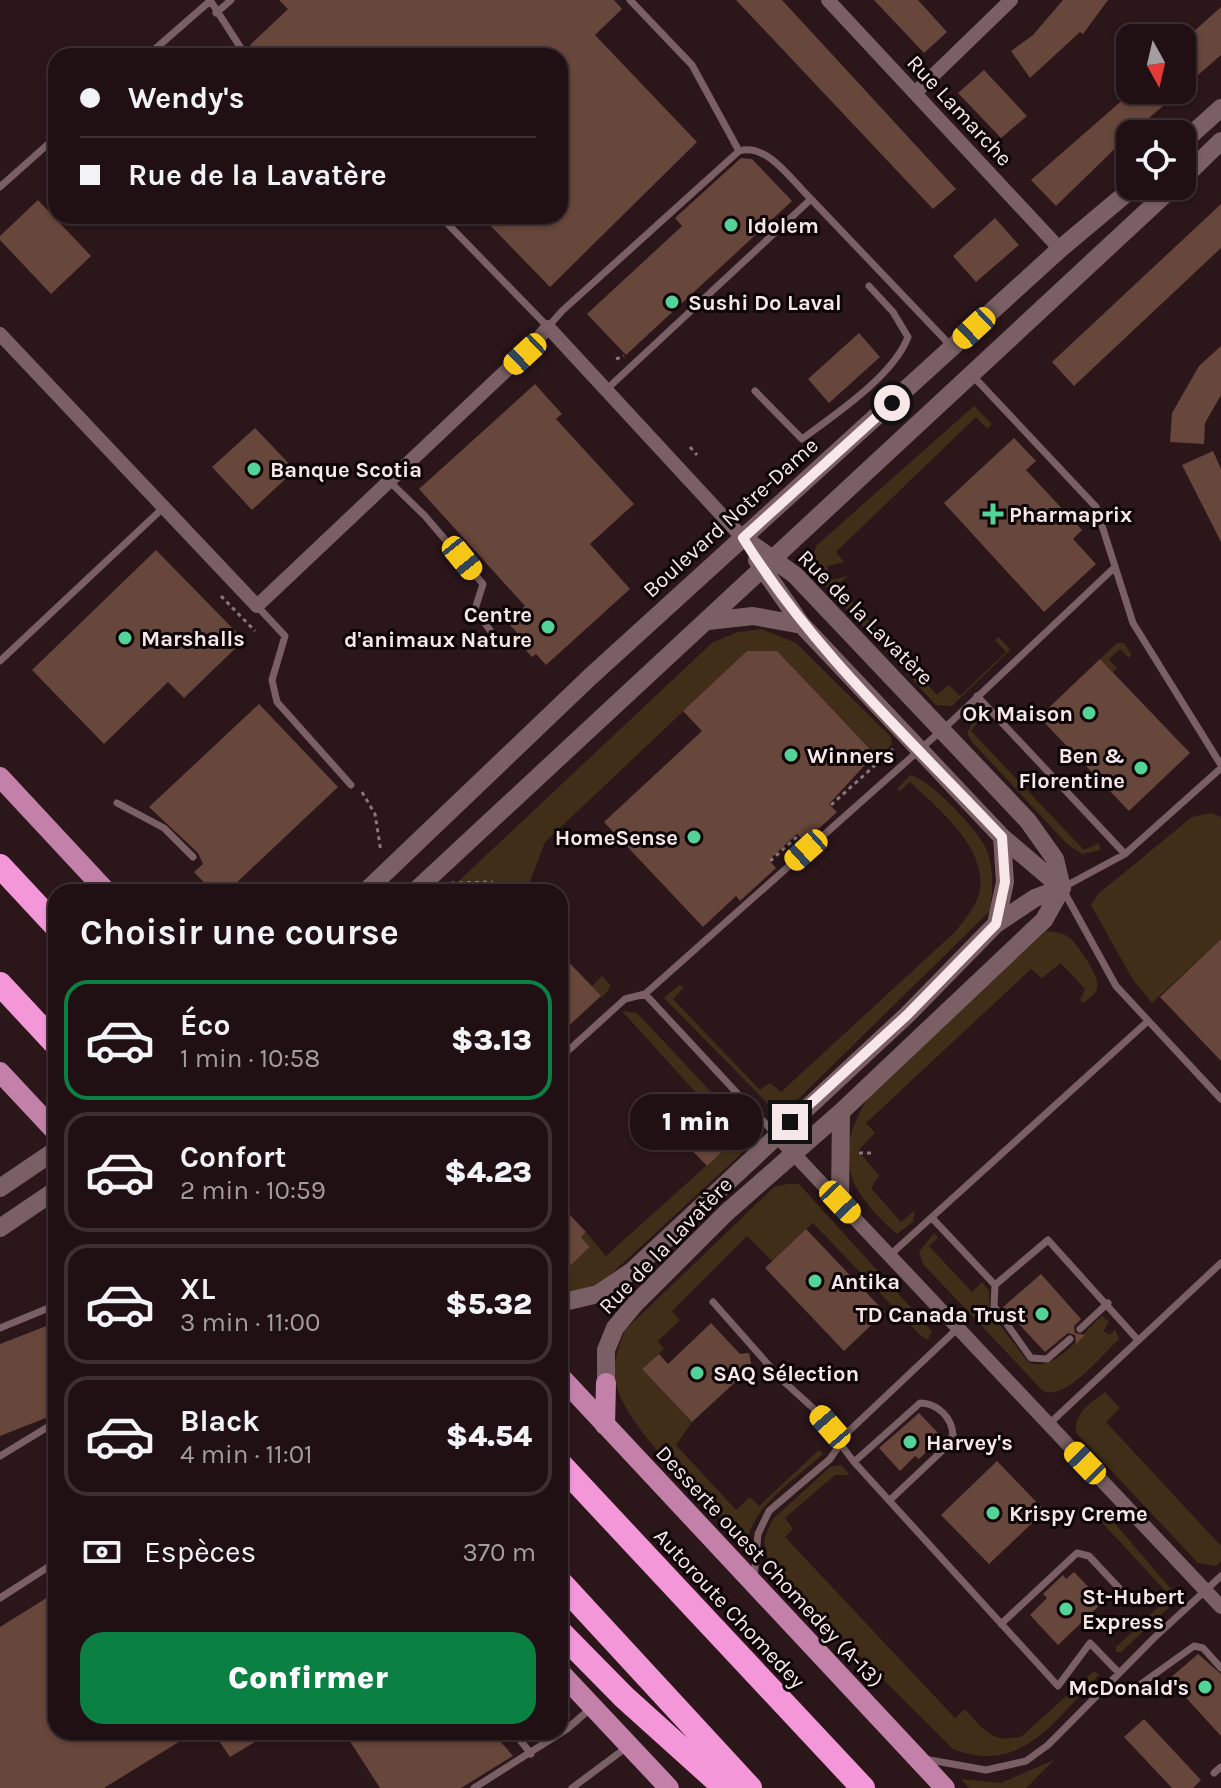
<!DOCTYPE html>
<html lang="fr">
<meta charset="utf-8">
<style>
:root{--surface:#201014;--page:#2d1e22;--text:#f1f3f6;--muted:#a29da0;--line:#3d3034;--accent:#0b8043}
body{margin:0;font-family:Karla,sans-serif;background:var(--page);color:var(--text);height:100vh;display:flex;flex-direction:column;font-size:30px;white-space:nowrap}
*{box-sizing:border-box;margin:0}
p{font-size:26px;color:var(--muted)}
.icon{flex:none;width:44px;height:44px;fill:none;stroke:currentColor;stroke-width:2;stroke-linecap:round;stroke-linejoin:round}
.map{position:relative;flex:1;overflow:hidden}
.panel{position:absolute;left:48px;top:884px;width:520px;height:856px;display:flex;flex-direction:column;background:var(--surface);border-radius:24px;box-shadow:0 2px 6px #0004,0 0 0 2px var(--line)}
.panel>*{flex:none}
.hud{position:absolute;left:48px;top:48px;width:520px;height:176px;border-radius:24px;box-shadow:0 2px 6px #0004,0 0 0 2px var(--line);display:grid;align-content:center;height:176px;padding:0 32px;background:var(--surface)}
.needle{width:52px;rotate:172deg}
.buttons{position:absolute;left:1116px;top:24px;display:grid;gap:16px}
.buttons a{display:grid;place-items:center;width:80px;height:80px;border-radius:16px;background:var(--surface);box-shadow:0 2px 6px #0004,0 0 0 2px var(--line);font-size:40px}
.end{position:absolute;width:36px;height:36px;margin:-18px;border:10px solid #f7e7e9;background:#111;box-shadow:0 0 0 4px #111}
.from{border-radius:50%}
.bubble{position:absolute;height:56px;border-radius:24px;background:var(--surface);box-shadow:0 2px 6px #0004,0 0 0 2px var(--line);font-size:26px;font-weight:800;line-height:56px;text-align:center}
.car{position:absolute;width:24px;height:48px;margin:-24px -12px;border-radius:10px;box-shadow:0 0 6px 2px #0007;background:linear-gradient(#f5c518 24%,#345 0 40%,#f5c518 0 76%,#345 0 86%,#f5c518 0)}
.hud b{display:flex;align-items:center;gap:28px;height:76px;font-size:30px}
.hud b+b{border-top:2px solid var(--line)}
.hud i{width:20px;height:20px;background:var(--text)}
ul{padding:0;list-style:none}
li{display:flex;align-items:center;gap:24px;height:120px;margin:0 16px 12px;padding:0 16px;border:4px solid var(--line);border-radius:24px}
li div{flex:1}
li b{display:block;font-size:30px}
li em{font-style:normal;font-weight:800}
li.selected{border-color:var(--accent)}
li>.icon{width:72px;height:72px;stroke-width:1.5}
h2{padding:0 32px;font-size:36px;line-height:96px}
.pay{display:flex;align-items:center;gap:20px;height:88px;padding:0 32px;font-size:30px}
.pay p{margin-inline-start:auto}
.primary-button{display:flex;gap:16px;margin-top:auto;padding:16px 32px}
.primary-button a{flex:1;height:92px;border-radius:24px;background:var(--accent);color:#fff;font-size:32px;font-weight:800;line-height:92px;text-align:center}
.map>svg:first-child{display:block}
</style>
<div class="map">
<svg width="1221" height="1788" viewBox="0 0 1221 1788">
<rect width="100%" height="100%" fill="#2b161a"/>
<path fill="#402e19" d="M974,406L992,424L987,429L976,417L836,552L844,562L827,566L832,580L848,576L836,585L937,695L949,685L960,696L1006,652L995,640L999,637L1010,650L952,706L936,705L815,575L812,556L817,545Z
M762,629L796,643L891,737L892,744L879,757L777,652L747,651L545,842L526,892H447L713,642L738,632Z
M1117,643H1124L1131,654L1129,658L1120,649L1109,659L1117,668L1113,672L1100,659Z
M975,716L981,718L971,731L1084,850L1099,843L1100,850L1082,854L1067,844L973,743L967,734Z
M910,775C931,780 971,824 983,843C995,862 993,890 990,911L791,1106L776,1112L664,998L679,985L684,987L673,999L760,1090L770,1083L781,1092L956,931C965,919 979,903 980,888C985,845 937,808 910,782L900,791L897,789Z
M1211,813L1221,817V939L1152,1003L1133,980L1091,905L1098,894L1192,817Z
M1046,931C1055,932 1064,932 1071,939C1079,947 1101,978 1097,989C1095,995 1088,999 1083,1003L1080,1000L1085,989L1061,963L1042,978L1031,969L866,1123L875,1133L858,1151L879,1175L871,1188L901,1222L915,1210L913,1222L897,1234C848,1191 832,1158 867,1099Z
M560,953L592,986L602,976L611,986L602,998Z
M622,1011L637,1013L743,1126L747,1141L740,1155L597,1287L560,1293V1271L562,1272L590,1247L581,1237L586,1232L606,1256L737,1138Z
M788,1184H799L932,1331L928,1340L921,1336L813,1223L772,1261L747,1236L672,1311L680,1320L658,1341L664,1349L642,1369L692,1422L676,1445L736,1510L750,1497L759,1506L819,1450L823,1454C796,1479 750,1507 747,1545C713,1509 625,1429 616,1383C612,1364 618,1347 625,1330L774,1187Z
M934,1233L938,1238L929,1246L972,1292L982,1282L989,1291L990,1312L1028,1362C1054,1375 1084,1331 1102,1316L1109,1322L1103,1331L1110,1335L1115,1329L1119,1339C1102,1355 1066,1401 1043,1391L923,1264L919,1252Z
M1105,1392L1120,1408L1106,1422L1221,1546V1561L1216,1566L1198,1563L1076,1433C1074,1413 1090,1403 1105,1392Z
M841,1465L850,1475H835L785,1518L793,1529L785,1537L955,1718L965,1709C983,1729 993,1745 1022,1736L1094,1671L1099,1675C1055,1719 1023,1776 953,1749L769,1566L764,1540L772,1520L830,1467Z
M1105,1512L1177,1596L1174,1603L1121,1652H1116V1647L1170,1596L1098,1518Z
M1054,1760L1026,1788H969L961,1779L1001,1783Z"/>
<path fill="#67463b" d="M279,0H614L622,9L595,35L697,142L550,287L481,216H560V56H260L250,45L288,9Z
M736,0H782L956,189L933,209Z
M874,0H918L947,32L924,53Z
M1063,0H1108L1083,34L1080,32L1030,78L1011,51L1033,35Z
M1221,7V55L1182,89V42Z
M984,70L1027,116L1001,138L958,93Z
M1134,90H1182L1130,134L1056,206L1031,180Z
M741,158L752,159L792,201L626,355L587,314L682,226L675,218Z
M38,200L91,256L51,294L0,240V236Z
M1221,204V248L1074,386L1052,362Z
M995,218L1019,245L976,282L953,256Z
M859,333L880,357L829,403L808,379Z
M1221,346V395L1205,423L1204,444L1170,442L1172,413L1199,366Z
M535,384L562,414L556,419L634,504L590,544L630,589L546,665L536,654L532,657L516,639L519,635L507,622L525,606L419,489Z
M255,428L295,470L252,510L212,467Z
M1014,438L1036,461L1026,470L1082,530L1073,539L1096,564L1044,612L944,503Z
M1213,451L1221,469V542L1182,465Z
M156,550L244,640L184,698L168,682L104,744L32,670Z
M747,651H777L875,754L829,804L837,812L804,842L797,834L769,860L776,868L740,901L736,896L703,927L604,822L702,731L683,711Z
M1100,659L1190,753L1129,811L1039,717Z
M259,704L338,787L232,887L209,888L194,872L203,864L198,853L149,807Z
M1221,939V1061L1160,997Z
M560,953L601,996L560,1034Z
M709,1108L737,1137L707,1166L679,1137Z
M569,1214L586,1232L581,1237L590,1247L560,1275V1223Z
M806,1229L885,1312L844,1351L765,1268Z
M1041,1274L1081,1319L1074,1326L1075,1333L1085,1335L1076,1344L1075,1335L1068,1333L1045,1352L1003,1307Z
M711,1323L740,1354L749,1353L753,1372L744,1374L692,1422L642,1369L659,1354L668,1364Z
M49,1325L56,1343V1376L48,1379L56,1401V1414L0,1436V1344Z
M919,1413L942,1437L919,1459L915,1456L900,1471L879,1448Z
M997,1461L1045,1511L989,1564L941,1515Z
M1074,1572L1103,1602L1058,1645L1030,1615L1047,1598L1043,1594L1063,1575L1066,1579Z
M56,1592V1732H195L104,1788H0V1627Z
M1198,1654L1221,1674V1736L1169,1679Z
M1144,1719L1201,1780L1193,1788H1172L1124,1737Z
M213,1732H271L230,1757Z
M344,1732H492L513,1756L461,1788H380Z"/>
<g fill="none" stroke-linecap="round" stroke-linejoin="round">
<path stroke="#8a777a" stroke-width="3" stroke-dasharray="4 4" stroke-linecap="butt" d="M616,359L624,356
M690,447L697,455
M221,596L255,631
M362,792L375,814L381,852
M831,805L893,749
M770,861L798,836
M451,883L491,882L508,892
M521,892L544,883
M859,1153H872
M52,1214L56,1223"/>
<path stroke="#7a6064" stroke-width="7" d="M210,0L246,56
M630,0L692,65L739,151
M216,13L231,0
M147,56L210,1
M0,187L56,137
M440,216L548,327L562,311L739,151C767,142 792,181 811,199
M972,375L1096,507L1133,623L1221,765
M608,388L811,199L952,347
M755,391L802,439C836,414 893,376 908,337L893,312L869,286
M389,481L425,516L483,584L475,609L499,643
M257,606L285,636L272,680L277,702L351,785
M0,661L163,508
M977,696L1125,854
M1221,768L1125,854L1062,888L1116,986L1221,1099
M117,803L164,828L193,857
M645,994L776,1135
M560,1058L625,999L645,994L952,721L1115,567
M933,1219L995,1285L1048,1240L1138,1340
M890,1255L1148,1021
M995,1285L994,1306L1031,1358L1047,1359L1070,1339
M713,1302L781,1379L813,1408L854,1462L1058,1686L1090,1643L1119,1673
M0,1328L56,1305
M1080,1329L1108,1303
M1049,1424L1221,1263
M0,1456L56,1422
M854,1462L920,1403C938,1403 952,1418 953,1435L944,1449L890,1500
M754,1577L758,1534L769,1511L830,1459L849,1431L958,1328
M0,1598L56,1562
M1001,1624L1077,1553L1089,1556L1132,1602
M1134,1689L1194,1646L1203,1648L1221,1668
M514,1732L531,1754
M924,1759L986,1770L1026,1761L1048,1745L1154,1638L1221,1576
M1214,1773L1221,1767
M474,1788L567,1729L591,1708
M572,1788L627,1747"/>
<path stroke="#7a6064" stroke-width="14" d="M828,0L1060,249
M915,93L1011,0
M0,334L257,606L530,348L548,327L743,538
M776,1135L1221,1607"/>
<path stroke="#7a6064" stroke-width="18" d="M1182,143L1221,108
M1182,179L1221,141
M757,560L802,625L1002,837L1062,888
M708,621L753,616L802,625
M365,892L590,677L1060,249L1135,186
M414,892L1174,186
M996,924L1005,882L1002,837
M0,1188L56,1150
M840,1202L841,1112
M0,1228L56,1190
M560,1303L598,1294L632,1271L907,1015L996,924L1035,898L1062,888
M606,1383V1350L615,1328L634,1305L726,1213L841,1112L1044,920L1062,888L1055,859L1028,821L795,575L743,538"/>
<path stroke="#c381aa" stroke-width="20" d="M0,777L107,892
M0,1072L56,1132
M560,1376L945,1788
M605,1425L606,1383
M560,1672L669,1788"/>
<path stroke="#f497d9" stroke-width="24" d="M0,866L56,926
M0,984L56,1044
M560,1464L863,1788
M560,1582L750,1788
M560,1632L624,1697L725,1788"/>
</g>
<g fill="none" stroke-linecap="round" stroke-linejoin="round">
<path stroke="#f7e7e9" stroke-width="10" d="M790,1122L907,1015L996,924L1005,882L1002,837C912,741 812,650 743,538L892,403"/>
</g>
<g fill="#52d397" stroke="#0d0506" stroke-width="3">
<circle cx="731" cy="225" r="8"/>
<circle cx="672" cy="302" r="8"/>
<circle cx="254" cy="469" r="8"/>
<path d="M989 502h8v8h8v8h-8v8h-8v-8h-8v-8h8z"/>
<circle cx="548" cy="627" r="8"/>
<circle cx="125" cy="638" r="8"/>
<circle cx="1089" cy="713" r="8"/>
<circle cx="791" cy="755" r="8"/>
<circle cx="1141" cy="768" r="8"/>
<circle cx="694" cy="837" r="8"/>
<circle cx="815" cy="1281" r="8"/>
<circle cx="1042" cy="1314" r="8"/>
<circle cx="697" cy="1373" r="8"/>
<circle cx="910" cy="1442" r="8"/>
<circle cx="993" cy="1513" r="8"/>
<circle cx="1066" cy="1609" r="8"/>
<circle cx="1205" cy="1687" r="8"/>
</g>
<g text-anchor="middle" stroke-width="6" stroke-linejoin="round" paint-order="stroke">
<g font-size="22" fill="#f7e7e9" stroke="#0d0506">
<text transform="translate(960 110) rotate(47)" y="8">Rue Lamarche</text>
<text transform="translate(730 517) rotate(-42)" y="8">Boulevard Notre-Dame</text>
<text transform="translate(866 617) rotate(45)" y="8">Rue de la Lavatère</text>
<text transform="translate(665 1245) rotate(-46)" y="8">Rue de la Lavatère</text>
<text transform="translate(770 1566) rotate(47)" y="8">Desserte ouest Chomedey (A-13)</text>
<text transform="translate(730 1608) rotate(47)" y="8">Autoroute Chomedey</text>
</g>
<g font-size="22" font-weight="bold" fill="#f7e7e9" stroke="#0d0506" text-anchor="start">
<text x="747" y="233">Idolem</text>
<text x="688" y="310">Sushi Do Laval</text>
<text x="270" y="477">Banque Scotia</text>
<text x="1009" y="522">Pharmaprix</text>
<text x="532" y="622" text-anchor="end">Centre<tspan x="532" dy="25">d'animaux Nature</tspan></text>
<text x="141" y="646">Marshalls</text>
<text x="1073" y="721" text-anchor="end">Ok Maison</text>
<text x="807" y="763">Winners</text>
<text x="1125" y="763" text-anchor="end">Ben &amp;<tspan x="1125" dy="25">Florentine</tspan></text>
<text x="678" y="845" text-anchor="end">HomeSense</text>
<text x="831" y="1289">Antika</text>
<text x="1026" y="1322" text-anchor="end">TD Canada Trust</text>
<text x="713" y="1381">SAQ Sélection</text>
<text x="926" y="1450">Harvey's</text>
<text x="1009" y="1521">Krispy Creme</text>
<text x="1082" y="1604">St-Hubert<tspan x="1082" dy="25">Express</tspan></text>
<text x="1189" y="1695" text-anchor="end">McDonald's</text>
</g>
</g>
</svg>
<div class="buttons">
<a><svg class="needle" viewBox="-14 -14 28 28"><path d="M0-13l5 13h-10z" fill="#e53935"/><path d="M0 13l5-13h-10z" fill="#a29da0"/></svg></a>
<a><svg class="icon" aria-label="locate" viewBox="0 0 24 24"><circle cx="12" cy="12" r="6"/><path d="M12 2v4M12 18v4M2 12h4M18 12h4"/></svg></a>
</div>
<i class="end from" style="left:892px;top:403px"></i>
<i class="end" style="left:790px;top:1122px"></i>
<div class="bubble" style="left:630px;top:1094px;width:132px">1 min</div>
<i class="car" style="left:974px;top:328px;rotate:227deg"></i>
<i class="car" style="left:525px;top:354px;rotate:227deg"></i>
<i class="car" style="left:462px;top:558px;rotate:141deg"></i>
<i class="car" style="left:806px;top:850px;rotate:228deg"></i>
<i class="car" style="left:840px;top:1202px;rotate:137deg"></i>
<i class="car" style="left:830px;top:1427px;rotate:319deg"></i>
<i class="car" style="left:1085px;top:1463px;rotate:316deg"></i>
<div class="hud">
<b><i class="from"></i>Wendy's</b>
<b><i></i>Rue de la Lavatère</b>
</div>
<section class="panel">
<h2>Choisir une course</h2>
<ul>
<li class="selected"><svg class="icon" aria-label="car" viewBox="0 0 24 24"><path d="M5 17H2v-5l4-1 3-4h7l3 4 3 1v5h-3M9 17h6M6 11h13"/><circle cx="7" cy="17" r="2"/><circle cx="17" cy="17" r="2"/></svg><div><b>Éco</b><p>1 min · 10:58</p></div><em>$3.13</em></li>
<li><svg class="icon" aria-label="car" viewBox="0 0 24 24"><path d="M5 17H2v-5l4-1 3-4h7l3 4 3 1v5h-3M9 17h6M6 11h13"/><circle cx="7" cy="17" r="2"/><circle cx="17" cy="17" r="2"/></svg><div><b>Confort</b><p>2 min · 10:59</p></div><em>$4.23</em></li>
<li><svg class="icon" aria-label="car" viewBox="0 0 24 24"><path d="M5 17H2v-5l4-1 3-4h7l3 4 3 1v5h-3M9 17h6M6 11h13"/><circle cx="7" cy="17" r="2"/><circle cx="17" cy="17" r="2"/></svg><div><b>XL</b><p>3 min · 11:00</p></div><em>$5.32</em></li>
<li><svg class="icon" aria-label="car" viewBox="0 0 24 24"><path d="M5 17H2v-5l4-1 3-4h7l3 4 3 1v5h-3M9 17h6M6 11h13"/><circle cx="7" cy="17" r="2"/><circle cx="17" cy="17" r="2"/></svg><div><b>Black</b><p>4 min · 11:01</p></div><em>$4.54</em></li>
</ul>
<div class="pay"><svg class="icon" aria-label="cash" viewBox="0 0 24 24"><path d="M3 7h18v10H3z"/><circle cx="12" cy="12" r="2"/></svg>Espèces<p>370 m</p></div>
<div class="primary-button"><a>Confirmer</a></div>
</section>
</div>
